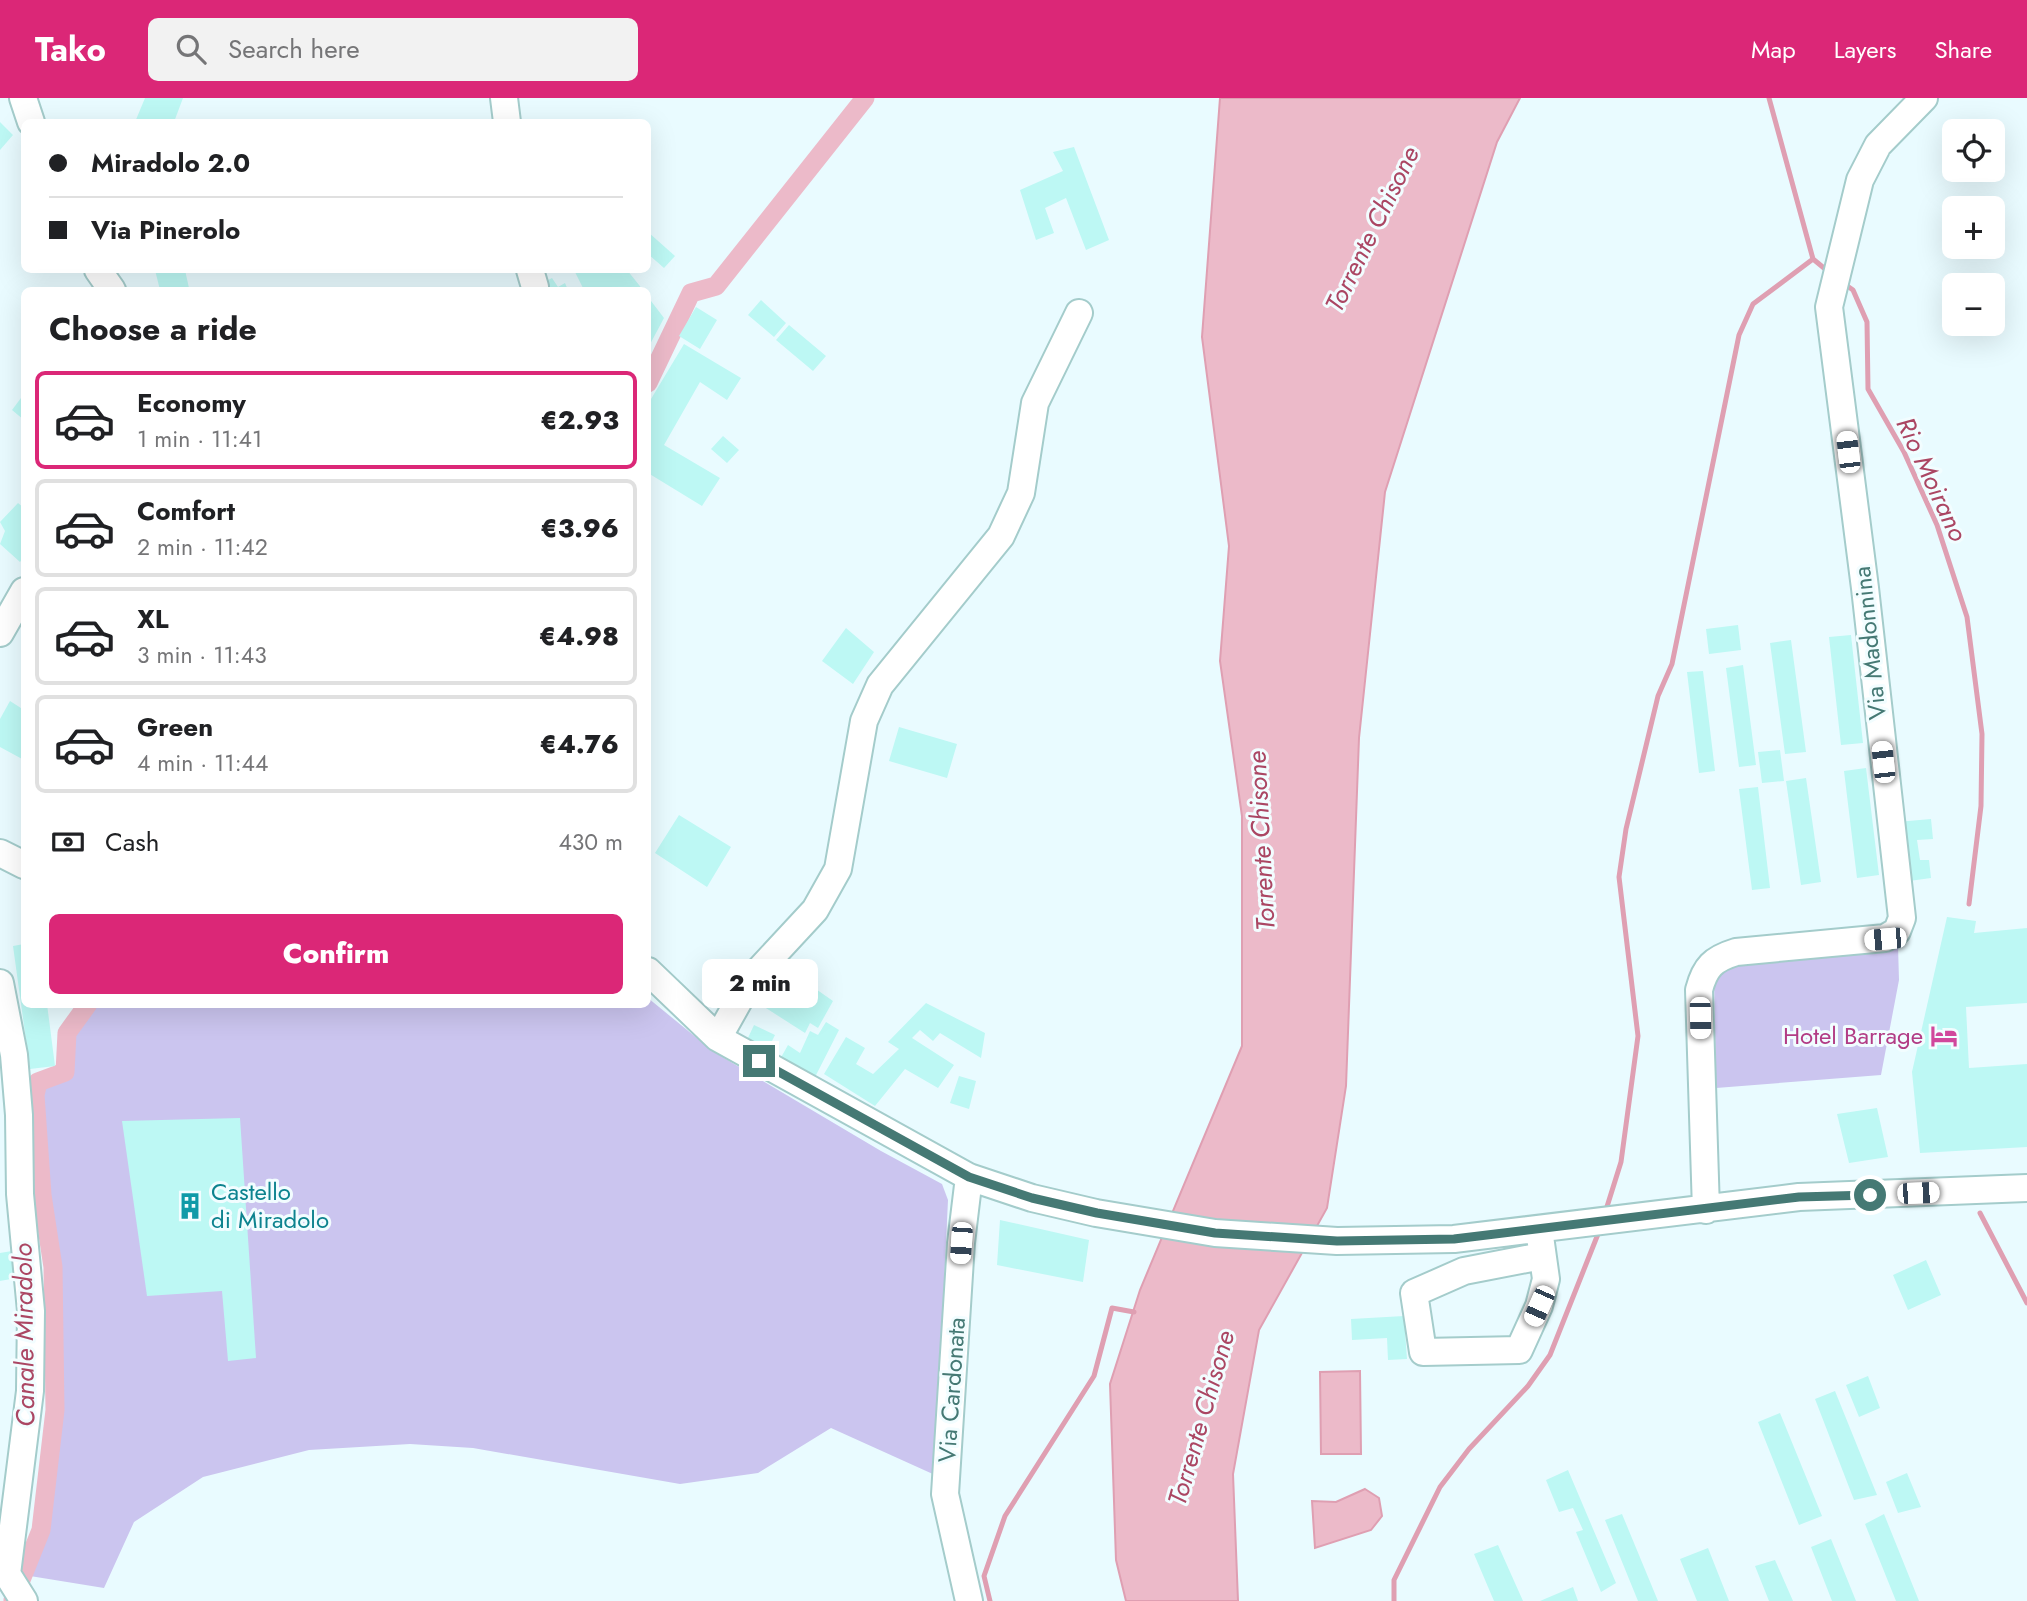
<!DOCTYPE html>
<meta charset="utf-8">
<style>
:root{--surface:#fff;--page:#f2f2f2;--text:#202124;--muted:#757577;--line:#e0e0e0;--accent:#db2777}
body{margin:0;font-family:Jost,sans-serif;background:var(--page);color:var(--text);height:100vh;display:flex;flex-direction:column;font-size:26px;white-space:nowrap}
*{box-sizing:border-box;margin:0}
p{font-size:23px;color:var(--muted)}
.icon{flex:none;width:38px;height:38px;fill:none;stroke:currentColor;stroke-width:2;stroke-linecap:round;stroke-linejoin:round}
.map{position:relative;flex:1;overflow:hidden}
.sheet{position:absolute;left:21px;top:189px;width:630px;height:721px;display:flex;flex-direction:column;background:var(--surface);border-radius:10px;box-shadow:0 7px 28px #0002}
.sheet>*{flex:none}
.guide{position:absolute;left:21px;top:21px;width:630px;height:154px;border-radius:10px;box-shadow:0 7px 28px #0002;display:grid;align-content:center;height:154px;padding:0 28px;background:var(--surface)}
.tools{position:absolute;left:1942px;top:21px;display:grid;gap:14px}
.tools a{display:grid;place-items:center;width:63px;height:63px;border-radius:10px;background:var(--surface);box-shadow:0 7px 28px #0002;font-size:35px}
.end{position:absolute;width:32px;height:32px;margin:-16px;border:9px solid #457974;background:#fff;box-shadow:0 0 0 4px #fff}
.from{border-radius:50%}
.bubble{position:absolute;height:49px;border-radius:10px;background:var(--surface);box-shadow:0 7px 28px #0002;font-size:23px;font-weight:800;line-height:49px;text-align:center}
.car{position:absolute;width:21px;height:42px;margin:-21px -10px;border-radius:9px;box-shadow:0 0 5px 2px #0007;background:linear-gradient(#fff 24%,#345 0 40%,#fff 0 76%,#345 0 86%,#fff 0)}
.guide b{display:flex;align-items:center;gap:24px;height:66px;font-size:26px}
.guide b+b{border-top:2px solid var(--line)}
.guide i{width:18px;height:18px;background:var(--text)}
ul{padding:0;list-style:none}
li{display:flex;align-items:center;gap:21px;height:98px;margin:0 14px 10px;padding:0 14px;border:4px solid var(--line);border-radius:10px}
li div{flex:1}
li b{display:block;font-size:26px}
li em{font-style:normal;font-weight:800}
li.active{border-color:var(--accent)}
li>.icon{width:63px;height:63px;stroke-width:1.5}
h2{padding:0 28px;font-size:32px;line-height:84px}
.pay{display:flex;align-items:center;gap:18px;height:77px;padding:0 28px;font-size:26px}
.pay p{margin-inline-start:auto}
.action{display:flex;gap:14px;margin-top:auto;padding:14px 28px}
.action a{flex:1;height:80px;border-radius:10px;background:var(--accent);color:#fff;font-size:28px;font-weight:800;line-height:80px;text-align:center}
header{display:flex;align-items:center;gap:42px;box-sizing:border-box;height:98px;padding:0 35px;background:var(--accent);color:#fff}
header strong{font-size:33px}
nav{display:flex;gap:38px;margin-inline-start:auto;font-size:24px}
.search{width:490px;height:63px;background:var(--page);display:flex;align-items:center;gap:18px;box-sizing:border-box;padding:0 24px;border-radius:10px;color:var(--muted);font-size:26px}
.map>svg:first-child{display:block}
</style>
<header>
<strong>Tako</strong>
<div class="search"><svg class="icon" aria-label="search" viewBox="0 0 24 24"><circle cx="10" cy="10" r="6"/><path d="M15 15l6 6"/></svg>Search here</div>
<nav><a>Map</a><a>Layers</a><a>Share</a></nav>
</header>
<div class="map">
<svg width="2027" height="1503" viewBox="0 0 2027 1503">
<rect width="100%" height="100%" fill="#e9fbff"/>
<path fill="#cbc5ef" d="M1898,848L1899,882L1881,977L1716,990L1714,880L1723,868Z
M648,900L714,954L881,1053L942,1086L948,1102L935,1377L831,1330L758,1375L680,1386L473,1350L410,1346L309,1352L203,1379L134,1424L104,1490L30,1478L50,1300L49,1177L40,992L94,907L648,906Z"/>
<path fill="#ecbac9" stroke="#df9fb2" stroke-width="2" d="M1220,0H1520L1497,44L1385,394L1359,640L1346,988L1327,1110L1259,1232L1233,1376L1238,1503H1126L1116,1462L1110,1286L1140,1192L1242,948V718L1220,563L1229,448L1202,239Z
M1360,1273L1361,1356H1321L1320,1274Z
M1365,1391L1379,1400L1382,1418L1371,1432L1315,1450L1312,1403L1336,1404Z"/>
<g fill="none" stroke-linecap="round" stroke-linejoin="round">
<path stroke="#df9fb2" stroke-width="5" d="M1769,0L1813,161L1830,175
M1843,185L1853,192L1867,224L1868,291L1904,354L1937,427L1967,519L1982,636L1981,708L1969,806
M1605,1115L1621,1064L1638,938L1619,779L1626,731L1658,598L1672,566L1739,237L1753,206L1813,161
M1980,1115L2027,1205
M990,1503L984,1478L1005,1418L1094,1278L1112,1210L1134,1214
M1394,1503V1482L1440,1389L1469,1351L1528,1288L1550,1257L1600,1131"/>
<path stroke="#ecbac9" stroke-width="19" d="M648,285L691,195L716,188L865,0
M13,1502L41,1432L55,1312L53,1169L42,1097L35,997L38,984L65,974L67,935L88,906"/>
</g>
<path fill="#bdf8f4" d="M145,0H183L174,24H135Z
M0,24L13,37L0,52Z
M1074,49L1109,142L1086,152L1066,100L1045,110L1054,135L1036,142L1020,92L1063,73L1053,54Z
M648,134L675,158L664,170L648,156Z
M155,172H185L189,190L160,192Z
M574,172H627L643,192H584Z
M552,180L558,189L565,185L568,192H528Z
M648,199L664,220L648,250Z
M761,202L786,225L774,239L748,217Z
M696,209L717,222L700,251L679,238Z
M789,227L826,258L813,273L776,242Z
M684,246L741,280L727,302L700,284L664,347L720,380L702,408L648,375V306Z
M24,296V322L12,312Z
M723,338L739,352L727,365L711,351Z
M18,405L24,410V459L20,464L0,446L5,433L0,424Z
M1738,527L1741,552L1709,556L1706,531Z
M846,530L874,554L853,586L822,563Z
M1851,537L1863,645L1841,647L1829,539Z
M1791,542L1806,654L1785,656L1770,545Z
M1743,567L1756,667L1739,669L1726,570Z
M1703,573L1715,673L1699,675L1687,574Z
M10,603L24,612V662L0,649V621Z
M899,629L957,646L947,680L889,663Z
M1780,652L1784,683L1762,685L1758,654Z
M1866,670L1879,777L1857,780L1844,673Z
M1806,680L1821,784L1801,787L1786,683Z
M1758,689L1770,790L1752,792L1739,691Z
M679,717L731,749L707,789L655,755Z
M1931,721L1933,741L1917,742L1920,762H1929L1931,780L1902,784L1897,724Z
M1947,819L1976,823L1974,835L2027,830V905L1966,909L1969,970L2027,966V1049L1920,1055L1912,974Z
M24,846V906H47L55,968L30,971L13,848Z
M765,869L808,897L813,889L833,903L818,930L810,925L805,935L747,898Z
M926,905L985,935L981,960L940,935L933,943L920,932L912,940L954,967L938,990L905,971L875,1008L824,976L846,939L865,950L856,966L873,976L899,951L888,944Z
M826,924L839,932L813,983L779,963L788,947L800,955L810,933L818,937Z
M754,927L775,937L767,953L747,942Z
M959,978L976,983L969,1011L950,1005Z
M1877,1010L1888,1059L1849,1065L1837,1016Z
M240,1020L256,1260L228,1263L222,1193L147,1198L122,1023Z
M1000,1122L1089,1142L1083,1184L997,1167Z
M12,1153L16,1180L0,1183V1155Z
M1926,1162L1941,1197L1908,1212L1893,1177Z
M1404,1218L1407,1261L1388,1262L1387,1240L1352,1242L1351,1221Z
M1868,1278L1880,1310L1859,1319L1846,1287Z
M1835,1293L1877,1397L1854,1402L1815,1301Z
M1780,1315L1822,1418L1799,1427L1758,1324Z
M1568,1372L1616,1485L1601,1494L1576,1434L1583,1432L1573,1410L1559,1414L1546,1382Z
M1907,1375L1921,1409L1898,1415L1886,1384Z
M1622,1416L1658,1503H1638L1605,1422Z
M1884,1416L1919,1503H1896L1865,1426Z
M1831,1441L1856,1503H1832L1811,1449Z
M1498,1447L1523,1503H1494L1474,1456Z
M1708,1450L1729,1503H1697L1680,1461Z
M1775,1462L1793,1503H1769L1755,1468Z
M1573,1489L1578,1503H1540Z"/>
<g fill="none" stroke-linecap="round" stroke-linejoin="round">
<defs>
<path id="minor" d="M23,0L31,24
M504,0L507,24
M98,172L112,192
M530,172L535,189
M0,535L24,493
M0,755L24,767
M648,873L718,940L969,1079L1032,1100L1096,1115L1215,1135L1337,1143L1454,1141L1799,1099L2027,1090
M0,885L14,957L19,1017L20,1096L31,1213L30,1293L7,1476L24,1503
M718,940L751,881L815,812L838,771L864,623L880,587L1001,438L1021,395L1035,305L1079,215
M1706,1112L1699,892C1705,869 1713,861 1736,854L1885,840L1897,833L1902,820L1865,490L1829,209L1860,82L1878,47L1924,0
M1539,1131L1546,1181L1539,1208L1519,1252L1423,1254L1414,1195L1464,1173L1542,1158
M969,1503L945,1396L961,1145L969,1079"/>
</defs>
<use href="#minor" stroke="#a4cccb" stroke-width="30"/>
<use href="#minor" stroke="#fff" stroke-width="26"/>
</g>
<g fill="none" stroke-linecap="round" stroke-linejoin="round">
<path stroke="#457974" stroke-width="9" d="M759,963L969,1079L1032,1100L1097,1115L1215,1135L1337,1143L1454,1141L1799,1099L1870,1097"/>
</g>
<defs>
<symbol id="hotel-bare" viewBox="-9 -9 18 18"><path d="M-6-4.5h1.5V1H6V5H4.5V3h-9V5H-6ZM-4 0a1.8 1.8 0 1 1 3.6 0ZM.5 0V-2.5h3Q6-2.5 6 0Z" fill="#d1479c" stroke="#f2fdff" stroke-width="2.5" paint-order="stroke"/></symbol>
<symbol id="building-bare" viewBox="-9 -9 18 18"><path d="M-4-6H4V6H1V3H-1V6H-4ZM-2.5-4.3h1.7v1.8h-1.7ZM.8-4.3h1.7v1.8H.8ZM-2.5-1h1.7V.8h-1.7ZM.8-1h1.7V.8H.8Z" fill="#0f9aa8" stroke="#f2fdff" stroke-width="2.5" paint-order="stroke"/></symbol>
</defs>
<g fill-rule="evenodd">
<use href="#hotel-bare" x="1925" y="919" width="38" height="38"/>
<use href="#building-bare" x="171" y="1089" width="38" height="38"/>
</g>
<g text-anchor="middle" stroke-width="6" stroke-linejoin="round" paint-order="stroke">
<g font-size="24" fill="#457974" stroke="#f2fdff">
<text transform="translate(1870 545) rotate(-96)" y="8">Via Madonnina</text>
<text transform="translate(952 1292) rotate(-86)" y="8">Via Cardonata</text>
</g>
<g font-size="24" fill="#b23c85" stroke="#f2fdff" text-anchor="end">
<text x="1923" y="946">Hotel Barrage</text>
</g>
<g font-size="24" fill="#0d838f" stroke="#f2fdff" text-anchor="start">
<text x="211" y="1102">Castello<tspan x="211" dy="28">di Miradolo</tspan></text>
</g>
<g font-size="26" font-style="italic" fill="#ab4663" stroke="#f2fdff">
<text transform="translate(1372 131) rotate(-64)" y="9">Torrente Chisone</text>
<text transform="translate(1932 381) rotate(65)" y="9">Rio Moirano</text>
<text transform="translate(1261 743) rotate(-93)" y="9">Torrente Chisone</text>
<text transform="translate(24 1237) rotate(-91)" y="9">Canale Miradolo</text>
<text transform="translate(1201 1320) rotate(-74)" y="9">Torrente Chisone</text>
</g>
</g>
</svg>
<div class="tools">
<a><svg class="icon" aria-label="locate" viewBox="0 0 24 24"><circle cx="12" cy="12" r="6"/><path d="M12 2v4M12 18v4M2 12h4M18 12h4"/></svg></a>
<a>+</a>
<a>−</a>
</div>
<i class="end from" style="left:1870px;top:1097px"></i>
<i class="end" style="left:759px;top:963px"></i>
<div class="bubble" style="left:702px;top:861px;width:116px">2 min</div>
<i class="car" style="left:1848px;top:354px;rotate:353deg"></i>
<i class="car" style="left:1883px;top:664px;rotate:354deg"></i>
<i class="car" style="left:1885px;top:841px;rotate:265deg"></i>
<i class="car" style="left:1700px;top:920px;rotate:179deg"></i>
<i class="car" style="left:1918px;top:1095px;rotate:88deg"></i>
<i class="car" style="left:961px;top:1145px;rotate:184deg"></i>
<i class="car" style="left:1539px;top:1208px;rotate:204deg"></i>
<div class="guide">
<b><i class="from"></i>Miradolo 2.0</b>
<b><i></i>Via Pinerolo</b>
</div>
<section class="sheet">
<h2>Choose a ride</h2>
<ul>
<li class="active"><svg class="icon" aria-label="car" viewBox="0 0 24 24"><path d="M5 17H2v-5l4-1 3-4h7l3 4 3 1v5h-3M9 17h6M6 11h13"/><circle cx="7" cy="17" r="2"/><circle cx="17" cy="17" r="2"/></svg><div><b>Economy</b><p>1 min · 11:41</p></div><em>€2.93</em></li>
<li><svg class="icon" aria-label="car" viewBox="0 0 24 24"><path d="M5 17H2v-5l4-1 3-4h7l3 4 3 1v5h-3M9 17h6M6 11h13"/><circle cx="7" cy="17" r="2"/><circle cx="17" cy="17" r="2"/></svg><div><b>Comfort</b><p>2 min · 11:42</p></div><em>€3.96</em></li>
<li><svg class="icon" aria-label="car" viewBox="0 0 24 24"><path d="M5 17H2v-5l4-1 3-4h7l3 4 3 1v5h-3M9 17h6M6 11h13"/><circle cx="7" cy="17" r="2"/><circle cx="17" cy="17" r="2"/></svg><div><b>XL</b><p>3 min · 11:43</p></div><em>€4.98</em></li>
<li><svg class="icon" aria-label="car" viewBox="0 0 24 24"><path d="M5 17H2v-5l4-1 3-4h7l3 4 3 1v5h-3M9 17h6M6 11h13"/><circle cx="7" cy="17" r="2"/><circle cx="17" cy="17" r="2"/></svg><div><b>Green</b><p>4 min · 11:44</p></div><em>€4.76</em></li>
</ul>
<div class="pay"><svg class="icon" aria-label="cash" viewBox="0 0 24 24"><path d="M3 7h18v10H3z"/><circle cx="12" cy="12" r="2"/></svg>Cash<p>430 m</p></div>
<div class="action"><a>Confirm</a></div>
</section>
</div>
